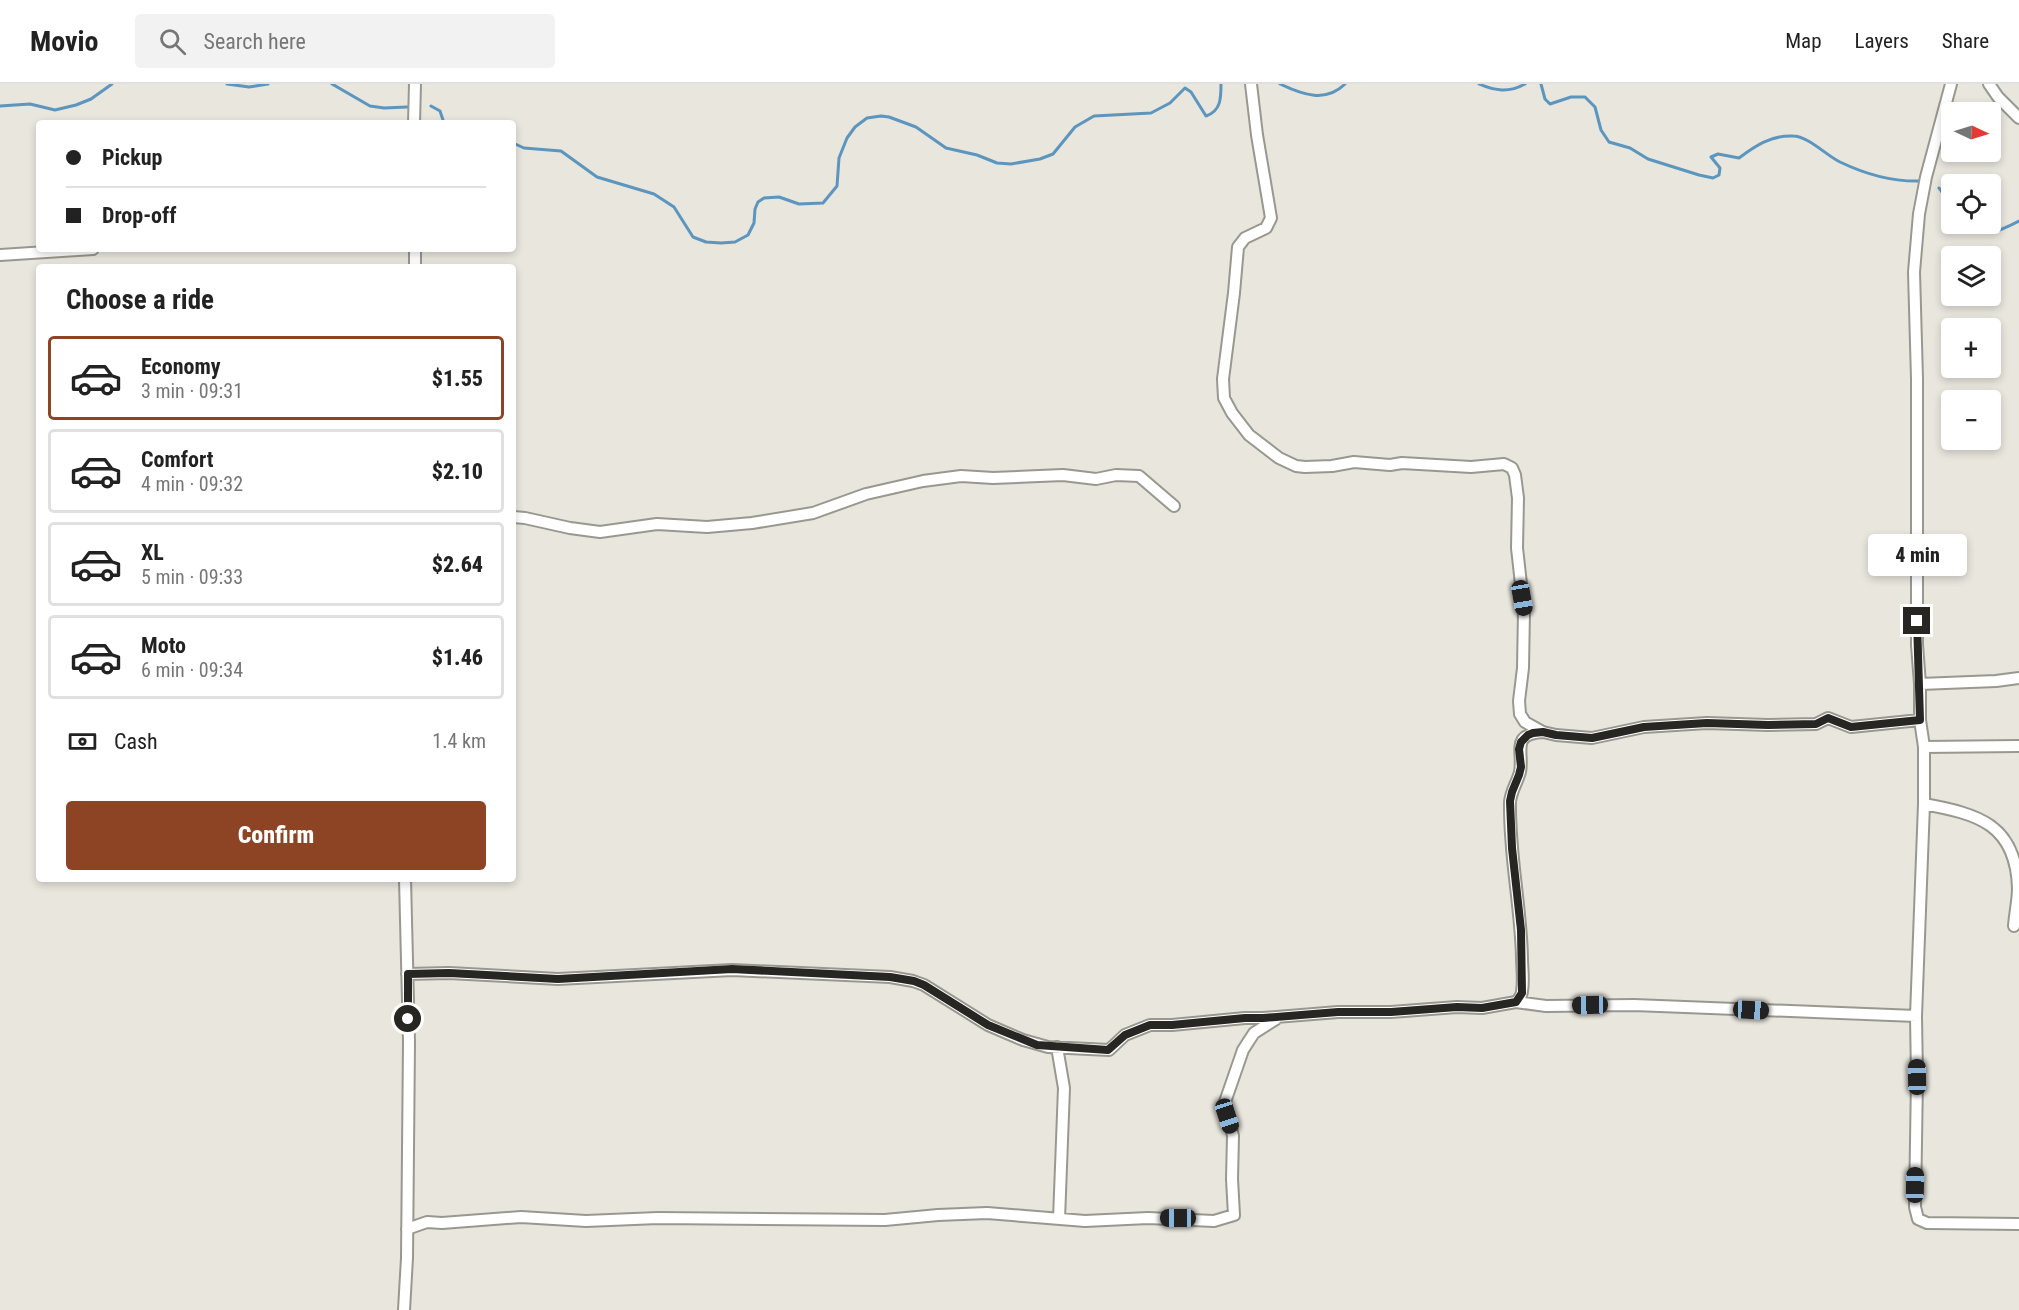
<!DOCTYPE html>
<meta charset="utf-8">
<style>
:root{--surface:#fff;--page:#f2f2f2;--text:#222;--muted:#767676;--line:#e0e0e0;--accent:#8d4425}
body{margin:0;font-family:"Roboto Condensed",sans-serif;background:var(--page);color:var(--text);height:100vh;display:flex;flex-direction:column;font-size:22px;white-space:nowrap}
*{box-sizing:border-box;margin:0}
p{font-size:20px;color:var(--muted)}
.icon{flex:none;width:33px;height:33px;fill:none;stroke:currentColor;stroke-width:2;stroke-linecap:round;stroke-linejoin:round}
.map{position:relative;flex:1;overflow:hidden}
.drawer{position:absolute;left:36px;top:180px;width:480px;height:618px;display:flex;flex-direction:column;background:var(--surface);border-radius:6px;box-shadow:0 3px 9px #0003}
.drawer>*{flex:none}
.banner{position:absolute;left:36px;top:36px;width:480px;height:132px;border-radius:6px;box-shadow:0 3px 9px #0003;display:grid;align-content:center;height:132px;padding:0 30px;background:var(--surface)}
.needle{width:39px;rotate:94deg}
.fabs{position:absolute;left:1941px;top:18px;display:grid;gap:12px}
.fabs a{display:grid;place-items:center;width:60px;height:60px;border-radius:6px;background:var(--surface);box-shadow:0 3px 9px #0003;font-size:30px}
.end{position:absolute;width:27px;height:27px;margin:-14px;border:8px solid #272623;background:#fff;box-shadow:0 0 0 3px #fff}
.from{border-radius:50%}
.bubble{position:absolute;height:42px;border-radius:6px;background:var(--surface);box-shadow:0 3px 9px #0003;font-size:20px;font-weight:800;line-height:42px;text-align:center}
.car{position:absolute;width:18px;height:36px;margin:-18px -9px;border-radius:8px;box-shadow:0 0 4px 2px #0007;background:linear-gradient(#222 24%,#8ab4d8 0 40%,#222 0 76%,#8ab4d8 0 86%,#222 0)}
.banner b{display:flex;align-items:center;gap:21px;height:57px;font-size:22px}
.banner b+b{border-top:2px solid var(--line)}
.banner i{width:15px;height:15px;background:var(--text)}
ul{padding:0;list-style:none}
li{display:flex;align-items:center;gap:18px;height:84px;margin:0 12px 9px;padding:0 18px;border:3px solid var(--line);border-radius:6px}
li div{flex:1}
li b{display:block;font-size:22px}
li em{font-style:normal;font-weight:800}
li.on{border-color:var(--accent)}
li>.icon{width:54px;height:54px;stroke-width:1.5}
h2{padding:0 30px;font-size:27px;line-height:72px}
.pay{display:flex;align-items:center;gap:15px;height:66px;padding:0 30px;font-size:22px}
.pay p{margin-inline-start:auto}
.action{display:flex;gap:12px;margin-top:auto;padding:12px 30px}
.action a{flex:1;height:69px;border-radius:6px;background:var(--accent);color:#fff;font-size:24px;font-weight:800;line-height:69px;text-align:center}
header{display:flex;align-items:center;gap:36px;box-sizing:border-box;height:84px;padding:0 30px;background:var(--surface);border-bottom:2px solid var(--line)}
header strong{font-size:28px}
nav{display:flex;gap:33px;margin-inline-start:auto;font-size:21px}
.search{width:420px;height:54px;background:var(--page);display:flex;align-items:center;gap:15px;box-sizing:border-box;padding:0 21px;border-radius:6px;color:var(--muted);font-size:22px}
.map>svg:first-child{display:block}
</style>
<header>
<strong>Movio</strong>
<div class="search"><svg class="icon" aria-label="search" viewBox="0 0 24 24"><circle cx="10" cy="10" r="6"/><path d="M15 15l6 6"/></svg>Search here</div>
<nav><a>Map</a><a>Layers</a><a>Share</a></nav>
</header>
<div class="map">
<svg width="2019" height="1226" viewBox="0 0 2019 1226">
<rect width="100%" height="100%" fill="#e8e6dd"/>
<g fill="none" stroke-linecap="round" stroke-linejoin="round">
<path stroke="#5c95be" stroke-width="3" d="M227,0L249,3L268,0
M332,0L370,22L384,24L407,23
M1280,0C1303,11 1326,19 1345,0
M1479,0C1495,7 1509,9 1525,0
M1541,0L1545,15L1550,20L1571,13H1585L1595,23L1601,46L1609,58L1630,64L1648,75L1699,91L1713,94L1719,91L1720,84L1711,73L1718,70L1739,74C1755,62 1771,51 1793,52C1808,52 1827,72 1840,78C1865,90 1894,98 1921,97
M0,22L30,20L55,26L76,21L91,15L112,0
M431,22L440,27L444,39
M513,59L524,64L561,67L597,93L654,110L674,123L693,153L706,158L721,159L735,158L748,151L754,139L755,125L758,118L764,114L779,113L799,120L823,119L837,102L839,74L847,54L855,43L867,34L881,32L889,33L916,43L946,64L977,71L997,79L1011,80L1040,75L1053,70L1075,43L1094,32L1151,29L1170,19L1185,4L1191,8L1206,32C1221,27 1221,14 1221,0
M1939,104C1945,111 1946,118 1952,126
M1962,140C1985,154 1996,149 2019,137"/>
<defs>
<path id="minor" d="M1251,0L1257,51L1271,134L1266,144L1245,154L1238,163L1234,209L1223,295L1224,314L1232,329L1249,351L1279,374L1296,382L1305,383L1332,382L1354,378L1390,381L1402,379L1471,383L1504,380L1512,384L1515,391L1518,414L1517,464L1524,527L1523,584L1519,617L1520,630L1525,638L1543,648L1556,651L1592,654L1644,643L1707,639L1768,641L1816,640L1828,634L1851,643L1920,636
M1951,0L1926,93L1919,130L1914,188L1917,295V561L1920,600V636L1924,663V720L1916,932L1917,993L1915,1123L1918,1135L1927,1139L2019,1140
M1989,0L1998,13L2019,34
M414,39L415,0
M415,165V183
M0,171L93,165
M513,433L525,434L570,444L600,448L657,440L707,443L752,439L813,429L866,410L923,397L961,392L993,394L1063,391L1096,395L1116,391L1139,392L1174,422
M1920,600L1996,597L2019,594
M1924,663L2019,662
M1924,720C1978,730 2016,740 2018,804C2018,816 2015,829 2014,842
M407,890L449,889L558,895L732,886L890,893L913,897L924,901L988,941L1023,956L1048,963L1109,966L1125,951L1150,941H1172L1245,934H1263L1338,928H1391L1457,923L1482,924L1516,918C1519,915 1522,911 1522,907C1524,896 1522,885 1522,874C1521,822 1509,771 1510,718C1511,707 1517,699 1520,688C1524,668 1510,650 1543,648
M1516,918L1546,922L1634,921L1916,932
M1057,963L1064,1004L1059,1135
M407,1145L427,1138L442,1139L521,1133L586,1137L658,1134L885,1136L938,1131L987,1129L1085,1137L1148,1134L1214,1137L1234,1131L1232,1095L1233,1052L1225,1018L1243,966L1254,949L1276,935
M404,1226L407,1174L409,958L405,795"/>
</defs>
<use href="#minor" stroke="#99988f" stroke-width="14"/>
<use href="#minor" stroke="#fff" stroke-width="10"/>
</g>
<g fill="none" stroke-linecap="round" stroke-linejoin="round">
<path stroke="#272623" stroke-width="8" d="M408,935V890L449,889L558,895L732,885L890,893L914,897L924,901L988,941L1037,961L1108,966L1125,951L1150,941H1172L1245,934H1263L1338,928H1391L1457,923L1482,924L1516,918L1522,909L1521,846L1512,764L1510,717L1512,708L1519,691L1521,683L1519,665L1521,658L1528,651L1533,649L1543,648L1556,651L1592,654L1644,643L1707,639L1768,641L1816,640L1828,634L1851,643L1920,636L1917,537"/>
</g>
</svg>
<div class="fabs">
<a><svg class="needle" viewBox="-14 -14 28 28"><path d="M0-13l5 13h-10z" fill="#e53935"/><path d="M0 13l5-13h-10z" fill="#767676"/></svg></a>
<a><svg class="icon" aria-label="locate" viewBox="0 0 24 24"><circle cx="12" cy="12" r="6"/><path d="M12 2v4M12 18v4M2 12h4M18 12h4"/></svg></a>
<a><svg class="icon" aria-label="layers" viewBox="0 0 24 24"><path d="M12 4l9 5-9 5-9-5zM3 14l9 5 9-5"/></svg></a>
<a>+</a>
<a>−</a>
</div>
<i class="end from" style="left:408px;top:935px"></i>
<i class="end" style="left:1917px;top:537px"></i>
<div class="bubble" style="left:1868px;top:450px;width:99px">4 min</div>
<i class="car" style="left:1522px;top:514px;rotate:170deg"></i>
<i class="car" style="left:1590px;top:921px;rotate:269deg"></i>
<i class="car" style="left:1751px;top:926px;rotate:93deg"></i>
<i class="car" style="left:1917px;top:993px;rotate:359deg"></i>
<i class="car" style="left:1227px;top:1032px;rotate:162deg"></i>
<i class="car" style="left:1915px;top:1101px;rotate:1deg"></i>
<i class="car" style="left:1178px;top:1134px;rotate:270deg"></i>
<div class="banner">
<b><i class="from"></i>Pickup</b>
<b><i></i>Drop-off</b>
</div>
<section class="drawer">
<h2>Choose a ride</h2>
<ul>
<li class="on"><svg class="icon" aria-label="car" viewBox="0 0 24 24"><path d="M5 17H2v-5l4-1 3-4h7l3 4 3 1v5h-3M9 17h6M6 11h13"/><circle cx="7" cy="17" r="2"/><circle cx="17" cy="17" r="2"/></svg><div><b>Economy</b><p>3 min · 09:31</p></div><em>$1.55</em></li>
<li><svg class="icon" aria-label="car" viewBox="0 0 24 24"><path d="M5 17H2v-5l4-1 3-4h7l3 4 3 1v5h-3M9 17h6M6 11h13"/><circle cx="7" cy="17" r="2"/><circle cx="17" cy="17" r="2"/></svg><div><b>Comfort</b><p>4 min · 09:32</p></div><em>$2.10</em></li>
<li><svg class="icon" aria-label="car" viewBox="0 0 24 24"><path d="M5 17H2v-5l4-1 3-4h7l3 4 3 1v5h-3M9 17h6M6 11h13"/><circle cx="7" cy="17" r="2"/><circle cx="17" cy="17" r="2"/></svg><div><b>XL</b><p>5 min · 09:33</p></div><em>$2.64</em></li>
<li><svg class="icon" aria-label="car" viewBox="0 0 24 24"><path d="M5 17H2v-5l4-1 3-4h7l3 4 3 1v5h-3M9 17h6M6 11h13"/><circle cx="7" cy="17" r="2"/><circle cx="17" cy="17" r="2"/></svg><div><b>Moto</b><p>6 min · 09:34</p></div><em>$1.46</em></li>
</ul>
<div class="pay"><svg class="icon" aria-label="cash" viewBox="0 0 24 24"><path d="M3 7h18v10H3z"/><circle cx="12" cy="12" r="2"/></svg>Cash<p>1.4 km</p></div>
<div class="action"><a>Confirm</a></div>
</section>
</div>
